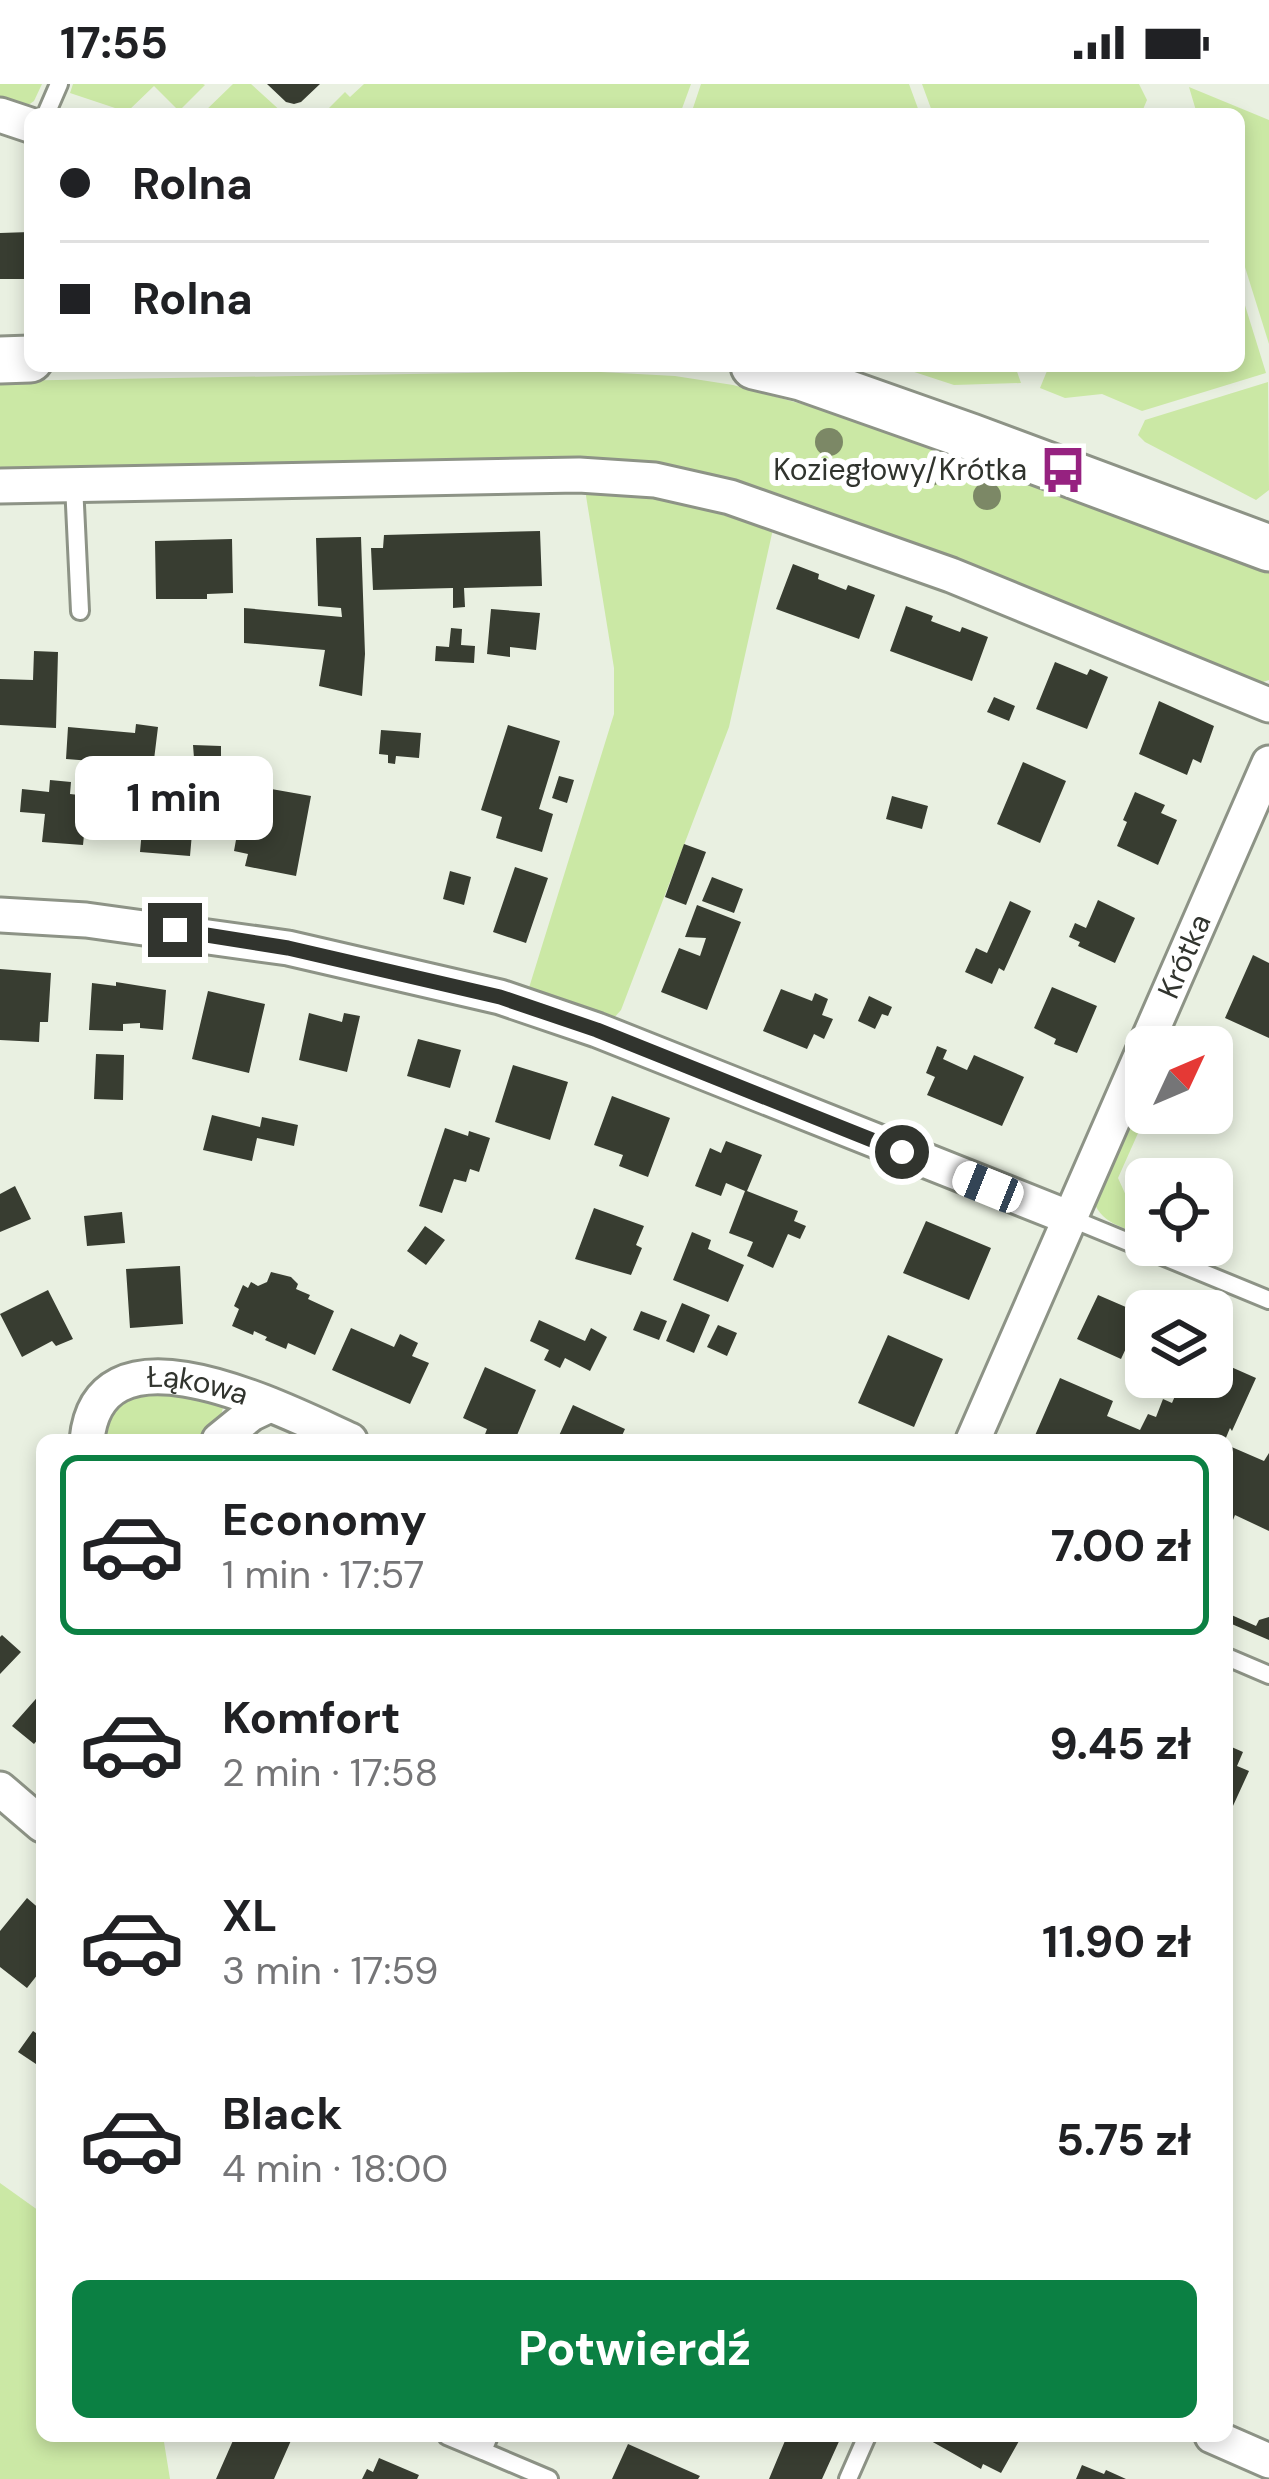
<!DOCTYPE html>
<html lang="pl">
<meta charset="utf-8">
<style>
:root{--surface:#fff;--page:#f6f6f6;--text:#202124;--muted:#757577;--line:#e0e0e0;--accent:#0b8043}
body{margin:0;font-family:"DM Sans",sans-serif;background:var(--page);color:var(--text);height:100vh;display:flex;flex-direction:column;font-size:45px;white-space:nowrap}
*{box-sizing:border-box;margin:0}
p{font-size:39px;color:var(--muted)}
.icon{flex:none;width:66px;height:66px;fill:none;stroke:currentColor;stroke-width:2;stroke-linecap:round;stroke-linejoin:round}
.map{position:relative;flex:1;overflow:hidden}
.details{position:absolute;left:36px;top:1350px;width:1197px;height:1008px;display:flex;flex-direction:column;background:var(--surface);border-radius:18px;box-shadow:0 6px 18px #0003}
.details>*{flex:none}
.guide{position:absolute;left:24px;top:24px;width:1221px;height:264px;border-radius:18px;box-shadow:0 6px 18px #0003;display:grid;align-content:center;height:264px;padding:0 36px;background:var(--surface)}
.needle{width:78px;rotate:46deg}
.controls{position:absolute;left:1125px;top:942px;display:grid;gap:24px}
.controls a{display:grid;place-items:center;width:108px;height:108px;border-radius:18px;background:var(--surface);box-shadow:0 6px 18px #0003;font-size:60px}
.end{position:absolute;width:54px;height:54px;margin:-27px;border:15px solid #31342e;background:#fff;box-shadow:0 0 0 6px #fff}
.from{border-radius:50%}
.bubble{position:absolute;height:84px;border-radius:18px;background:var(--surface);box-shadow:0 6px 18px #0003;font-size:39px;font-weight:700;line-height:84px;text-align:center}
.car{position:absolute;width:36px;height:72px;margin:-36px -18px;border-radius:15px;box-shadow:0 0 9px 3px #0007;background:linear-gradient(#fff 24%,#345 0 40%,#fff 0 76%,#345 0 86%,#fff 0)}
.guide b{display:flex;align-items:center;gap:42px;height:114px;font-size:45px}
.guide b+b{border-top:3px solid var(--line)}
.guide i{width:30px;height:30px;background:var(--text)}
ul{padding:21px 0 0;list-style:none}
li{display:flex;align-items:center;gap:36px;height:180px;margin:0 24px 18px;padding:0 12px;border:6px solid transparent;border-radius:18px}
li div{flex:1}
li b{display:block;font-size:45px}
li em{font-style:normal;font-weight:700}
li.on{border-color:var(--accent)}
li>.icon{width:108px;height:108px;stroke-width:1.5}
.action{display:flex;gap:24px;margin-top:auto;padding:24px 36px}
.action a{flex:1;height:138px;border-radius:18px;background:var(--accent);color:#fff;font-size:48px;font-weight:700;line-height:138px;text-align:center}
.status{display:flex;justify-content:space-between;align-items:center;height:84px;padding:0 60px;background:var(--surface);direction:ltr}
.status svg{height:33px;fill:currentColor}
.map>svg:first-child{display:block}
</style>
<div class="status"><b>17:55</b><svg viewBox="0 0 49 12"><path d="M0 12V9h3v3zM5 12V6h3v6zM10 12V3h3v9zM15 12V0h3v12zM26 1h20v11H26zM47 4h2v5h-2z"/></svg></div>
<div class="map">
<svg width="1269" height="2395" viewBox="0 0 1269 2395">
<rect width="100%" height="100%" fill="#e9f0e1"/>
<path fill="#cbe8a5" d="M0,0H42L34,17L24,24L0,15Z
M73,0H203L205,1L179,27L154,2L127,28L70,9Z
M233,0H251L284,30H202Z
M364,0H691L680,30H323L345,8L350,13Z
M701,0H909L920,30H691Z
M922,0H1139L1147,16L1141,30H933Z
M1189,3L1269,36V260L1239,164V30H1197Z
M1239,202L1266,289L1142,327L1102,310L1065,314L1040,304L1049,282H1239Z
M896,282H1015L1021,299L954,301Z
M582,287L675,292L733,301L870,339L1269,486V596L1260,599L748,403L0,388V297Z
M1268,298L1269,406L1256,416L1145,358L1138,351L1145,336Z
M587,405C652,410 712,423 773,445L729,643L621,926L613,935L528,907L614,630V584L586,412Z
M1146,1015L1147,1029L1118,1094L1133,1127L1146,1132V1152C1125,1144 1098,1139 1093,1114L1120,1047L1135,1040Z
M177,1306L224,1320L221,1331L197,1356H105L104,1340L124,1313Z
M0,2099L42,2129V2352H163L170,2395H0Z"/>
<path fill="#383d31" d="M267,0H320L301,18L294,20L286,18Z
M30,148V195H0V149Z
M540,447L542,502L464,504L465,523L453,524V504L373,506L371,464H383L384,451Z
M361,453L365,570L362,612L319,602L325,566L244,559V524L342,533L341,524L318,522L316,454Z
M232,455L233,509L207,510V515H156L155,457Z
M793,480L819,490L818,495L846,506L848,501L875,511L859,555L776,525Z
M906,522L933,532L931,537L960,548L962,543L988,553L972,597L890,567Z
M491,525L540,529L536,566L510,563V573L487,570Z
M451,544L462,545L461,561L475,562L474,579L435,577L436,562L449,563Z
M34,567L58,568L56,644L0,641V595L33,596Z
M1055,578L1087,591L1090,585L1108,593L1087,645L1036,625Z
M994,613L1015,622L1009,637L987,628Z
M1159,617L1214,642L1201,679L1193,675L1187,691L1139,670Z
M136,640L158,643L152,692L118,689V679L66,675L68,643L135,649Z
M508,641L560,657L539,725L553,730L542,768L496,754L502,733L481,726Z
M381,646L421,649L419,674L396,672L395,680L388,679V671L379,670Z
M193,661L221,662V674H194Z
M1023,678L1066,697L1040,759L997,740Z
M178,682L196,683L195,697L213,699L209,739L193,738L190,772L140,768L144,723L176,726L177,715H155L158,686L178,688Z
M559,692L574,696L567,719L552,714Z
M50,696L71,698L70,710L88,712L83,761L42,758L45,730L20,728L22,705L49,708Z
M260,703L311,712L296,792L245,782L248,770L234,767L239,739L253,741Z
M1135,708L1165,721L1161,729L1177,736L1158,781L1117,762L1127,738L1123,736Z
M892,712L928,722L922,745L886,735Z
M684,760L706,768L686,821L665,813Z
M515,783L548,794L526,859L493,848Z
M450,787L471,793L464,821L443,815Z
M712,793L743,805L734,829L702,817Z
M1098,816L1135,834L1115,879L1078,862L1080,858L1069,853L1075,839L1086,844Z
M1010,817L1031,827L1004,887L999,884L992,900L965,888L976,864L987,869Z
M697,821L741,838L707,926L661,908L679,864L700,872L706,854L685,853Z
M1253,871L1269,879V954L1225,934Z
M0,885L51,889L48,938H40L39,958L0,956Z
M116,898L166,906L163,946L140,944V939L123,940V947L89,946L92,899L116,902Z
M1052,903L1097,922L1077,969L1054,960L1056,955L1034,944Z
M781,905L812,917L815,909L828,915L822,931L833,935L824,955L814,950L807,965L763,947Z
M208,907L265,920L249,989L192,975Z
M869,912L892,923L888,932L882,930L875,945L858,937Z
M309,929L342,938L344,929L360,932L347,988L299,976Z
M418,955L461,966L450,1004L407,992Z
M937,962L947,966L943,975L967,986L974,971L1024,993L1002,1042L927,1011L935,993L926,989Z
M96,970L124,971L123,1016L94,1015Z
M513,981L568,998L550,1056L495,1038Z
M612,1012L670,1034L648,1093L619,1082L623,1071L594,1061Z
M212,1031L260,1043L262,1033L298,1041L294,1062L257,1054L252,1077L203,1066Z
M445,1044L468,1052L469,1047L490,1054L479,1088L470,1085L466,1098L454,1095L442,1129L419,1122Z
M726,1057L762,1071L747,1107L798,1127L794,1137L806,1142L800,1155L788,1150L773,1184L747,1172L753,1158L729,1149L745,1107L726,1099L721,1112L695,1102L710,1064L721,1069Z
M15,1102L31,1135L0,1148V1110Z
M594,1124L644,1142L636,1161L642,1164L631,1191L575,1175Z
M122,1128L125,1159L87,1162L84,1132Z
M926,1137L991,1164L969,1216L903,1189Z
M425,1142L445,1156L426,1181L407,1167Z
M692,1148L711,1156L708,1165L744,1181L728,1218L673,1196Z
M180,1182L183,1240L130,1244L126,1185Z
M271,1188L291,1193L298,1200L296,1205L310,1211L308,1215L334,1227L315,1271L288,1259L286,1265L265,1256L267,1253L254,1247L253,1251L232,1242L239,1225L234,1222L243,1201L248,1204L251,1198L258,1202L267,1198Z
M48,1206L73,1255L56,1262L52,1257L22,1273L0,1230Z
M1098,1211L1142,1230L1121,1275L1077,1255Z
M682,1219L710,1231L694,1269L666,1257Z
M641,1227L667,1237L659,1256L633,1246Z
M539,1236L585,1257L591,1244L607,1253L590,1287L565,1274L560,1284L544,1276L549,1266L530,1257Z
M718,1241L737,1249L727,1272L707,1263Z
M351,1244L394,1263L400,1250L418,1259L412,1272L429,1279L410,1320L332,1286Z
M888,1251L943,1275L914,1343L858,1319Z
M1222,1279L1256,1294L1232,1347L1230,1344L1225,1356H1033L1060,1294L1113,1317L1107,1332L1140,1346L1148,1330L1156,1333L1163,1315L1172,1319L1183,1293H1212V1287L1221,1291Z
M485,1283L536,1306L515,1356H490L484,1353L487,1345L463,1334Z
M573,1321L625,1345L620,1356H557Z
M1227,1361L1264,1377L1269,1369V1447L1235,1431L1227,1451Z
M1227,1529L1256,1542L1259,1536L1269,1533V1556L1227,1538Z
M2,1551L21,1568L0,1590V1553Z
M42,1608V1657L39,1654L34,1660L12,1642Z
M1227,1661L1243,1668L1237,1682L1249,1687L1227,1735Z
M27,1814L42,1827V1885L27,1904L0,1883V1847Z
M33,1947L42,1953V1972L36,1980L18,1968Z
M235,2352H293L274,2395H216Z
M787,2352L841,2353L822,2395H769Z
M922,2352H1010L1019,2357L1001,2389L983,2380L981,2385Z
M628,2360L700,2392L698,2395H612Z
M379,2374L419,2391L417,2395H362L367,2385L373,2388Z
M1082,2381L1104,2390L1106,2386L1126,2395H1076Z"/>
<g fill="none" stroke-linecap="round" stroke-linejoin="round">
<defs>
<path id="lane" d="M46,30L59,0
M74,400L80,527
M1070,1134L1269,1216
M1227,1573L1269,1591
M447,2352L483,2367
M489,2352L483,2367L549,2395
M848,2395L867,2352"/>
<g id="street">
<path d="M0,31L30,41"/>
<path d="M0,402L579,391L655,396L730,413L951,491L1269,621"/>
<path d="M0,831L86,836L288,864L500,913L597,946L1070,1134"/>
<path id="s1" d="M87,1356C99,1229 287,1328 350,1356"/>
<path d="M219,1356L251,1330L270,1321"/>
<path id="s2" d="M973,1356L1269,679"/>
<path d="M0,1705L42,1741"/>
<path d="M1212,2352L1269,2377"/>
</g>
<path id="secondary" d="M0,276L30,275
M754,282L801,293L971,353L1269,464"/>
</defs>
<use href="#lane" stroke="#8d9386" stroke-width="22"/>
<use href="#street" stroke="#8d9386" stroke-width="39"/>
<use href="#secondary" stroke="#8d9386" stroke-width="51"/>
<use href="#lane" stroke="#fff" stroke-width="16"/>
<use href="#street" stroke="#fff" stroke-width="33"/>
<use href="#secondary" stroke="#fff" stroke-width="45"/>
</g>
<g fill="#7c8866">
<circle cx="829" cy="358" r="14"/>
<circle cx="930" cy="388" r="14"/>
<circle cx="987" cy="412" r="14"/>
</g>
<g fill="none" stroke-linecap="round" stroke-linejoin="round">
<path stroke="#31342e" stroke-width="15" d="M175,846L288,864L500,913L597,946L902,1068"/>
</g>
<defs>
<symbol id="bus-bare" viewBox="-9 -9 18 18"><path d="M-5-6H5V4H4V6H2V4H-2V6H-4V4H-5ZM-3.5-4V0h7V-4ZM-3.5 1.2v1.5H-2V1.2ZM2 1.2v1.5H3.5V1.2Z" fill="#962280" stroke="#fff" stroke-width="2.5" paint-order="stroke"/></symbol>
</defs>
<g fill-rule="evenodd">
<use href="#bus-bare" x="1030" y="353" width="66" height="66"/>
</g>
<g text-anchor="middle" stroke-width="12" stroke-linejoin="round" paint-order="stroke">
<g font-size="30" fill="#31342e" stroke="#fff" text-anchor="end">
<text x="1027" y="396">Koziegłowy/Krótka</text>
</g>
<g font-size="30" fill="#31342e" stroke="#fff">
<text dy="10" stroke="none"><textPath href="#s2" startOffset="528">Krótka</textPath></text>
<text dy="10" stroke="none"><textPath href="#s1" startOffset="147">Łąkowa</textPath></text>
</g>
</g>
</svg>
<div class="controls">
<a><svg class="needle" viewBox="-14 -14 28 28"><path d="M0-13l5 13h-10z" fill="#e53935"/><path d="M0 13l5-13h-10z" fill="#757577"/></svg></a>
<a><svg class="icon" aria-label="locate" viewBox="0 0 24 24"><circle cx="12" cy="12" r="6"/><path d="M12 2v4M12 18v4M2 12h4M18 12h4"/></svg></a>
<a><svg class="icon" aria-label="layers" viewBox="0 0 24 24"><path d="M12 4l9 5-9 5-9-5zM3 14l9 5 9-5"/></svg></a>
</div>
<i class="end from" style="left:902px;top:1068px"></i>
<i class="end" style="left:175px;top:846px"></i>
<div class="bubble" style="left:75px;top:672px;width:198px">1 min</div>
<i class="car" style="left:988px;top:1103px;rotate:292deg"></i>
<div class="guide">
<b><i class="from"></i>Rolna</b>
<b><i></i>Rolna</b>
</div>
<section class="details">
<ul>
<li class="on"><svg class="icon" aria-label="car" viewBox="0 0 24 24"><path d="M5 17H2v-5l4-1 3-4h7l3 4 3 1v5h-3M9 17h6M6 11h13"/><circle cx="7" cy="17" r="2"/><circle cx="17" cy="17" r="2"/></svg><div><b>Economy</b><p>1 min · 17:57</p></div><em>7.00 zł</em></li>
<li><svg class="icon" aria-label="car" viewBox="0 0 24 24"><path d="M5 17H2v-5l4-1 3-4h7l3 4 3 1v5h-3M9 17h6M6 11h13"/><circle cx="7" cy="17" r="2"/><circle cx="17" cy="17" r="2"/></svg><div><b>Komfort</b><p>2 min · 17:58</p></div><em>9.45 zł</em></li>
<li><svg class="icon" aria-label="car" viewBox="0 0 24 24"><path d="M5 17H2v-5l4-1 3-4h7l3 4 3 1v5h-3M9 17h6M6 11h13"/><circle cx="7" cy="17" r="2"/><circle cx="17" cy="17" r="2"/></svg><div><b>XL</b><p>3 min · 17:59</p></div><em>11.90 zł</em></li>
<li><svg class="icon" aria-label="car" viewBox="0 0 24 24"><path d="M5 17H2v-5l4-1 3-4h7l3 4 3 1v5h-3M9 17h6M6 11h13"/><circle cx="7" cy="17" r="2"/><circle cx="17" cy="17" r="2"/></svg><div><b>Black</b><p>4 min · 18:00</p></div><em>5.75 zł</em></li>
</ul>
<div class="action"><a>Potwierdź</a></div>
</section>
</div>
